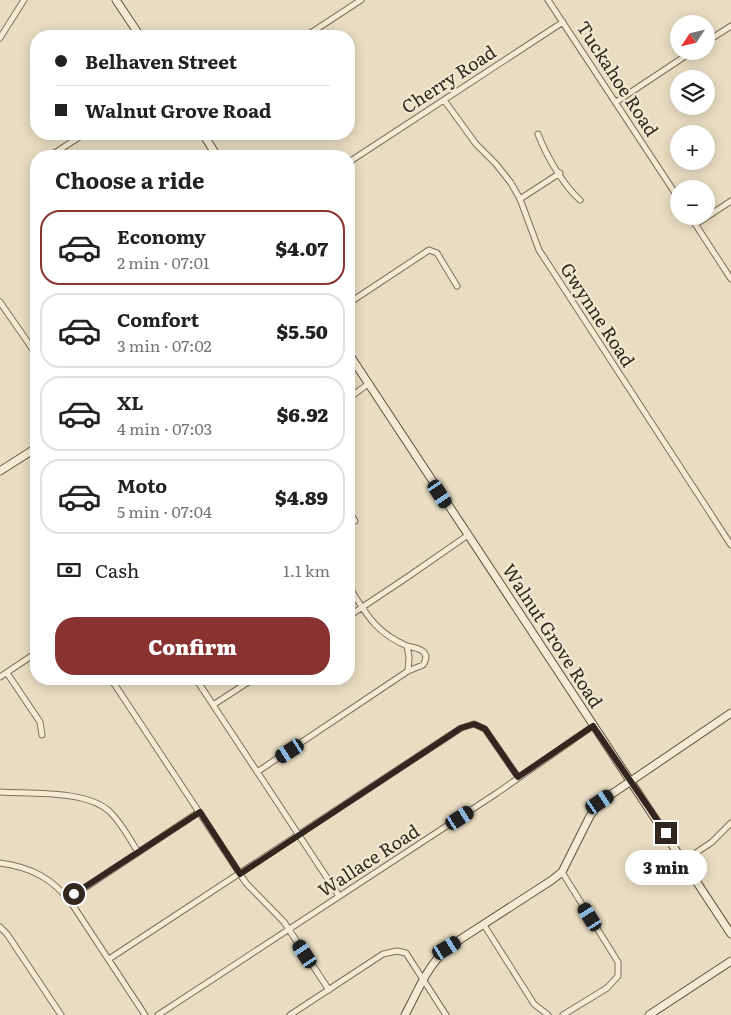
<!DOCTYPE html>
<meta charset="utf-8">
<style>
:root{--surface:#fff;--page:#f6f6f6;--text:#222;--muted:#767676;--line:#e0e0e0;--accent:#883232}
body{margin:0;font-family:Literata,serif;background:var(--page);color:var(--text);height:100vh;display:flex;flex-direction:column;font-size:19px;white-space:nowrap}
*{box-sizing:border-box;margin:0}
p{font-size:16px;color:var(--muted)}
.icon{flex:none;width:28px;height:28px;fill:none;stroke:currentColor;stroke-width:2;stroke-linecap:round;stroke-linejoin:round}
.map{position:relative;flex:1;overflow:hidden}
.details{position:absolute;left:30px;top:150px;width:325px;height:535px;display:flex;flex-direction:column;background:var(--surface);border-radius:20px;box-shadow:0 2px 12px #0003}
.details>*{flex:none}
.banner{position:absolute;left:30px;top:30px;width:325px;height:110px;border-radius:20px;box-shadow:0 2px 12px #0003;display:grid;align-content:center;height:110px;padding:0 25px;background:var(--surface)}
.needle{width:32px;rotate:235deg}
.controls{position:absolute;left:670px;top:15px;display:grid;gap:10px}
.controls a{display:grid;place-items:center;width:45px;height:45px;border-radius:50%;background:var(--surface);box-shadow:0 2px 12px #0003;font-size:25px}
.end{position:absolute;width:22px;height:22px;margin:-11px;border:6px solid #31271e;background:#fff;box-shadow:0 0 0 2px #fff}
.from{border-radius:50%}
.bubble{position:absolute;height:35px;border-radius:18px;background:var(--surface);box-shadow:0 2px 12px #0003;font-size:16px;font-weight:800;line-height:35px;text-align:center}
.car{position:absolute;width:15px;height:30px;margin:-15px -8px;border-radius:6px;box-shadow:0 0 4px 1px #0007;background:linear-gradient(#222 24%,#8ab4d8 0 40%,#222 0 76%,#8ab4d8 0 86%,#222 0)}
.banner b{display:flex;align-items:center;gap:18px;height:48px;font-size:19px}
.banner b+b{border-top:1px solid var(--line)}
.banner i{width:12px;height:12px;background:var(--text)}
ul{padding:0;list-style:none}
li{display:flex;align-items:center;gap:15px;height:75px;margin:0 10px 8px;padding:0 15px;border:2px solid var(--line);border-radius:20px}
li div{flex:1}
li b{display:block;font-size:19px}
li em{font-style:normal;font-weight:800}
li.active{border-color:var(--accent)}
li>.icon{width:45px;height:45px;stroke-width:1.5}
h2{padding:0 25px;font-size:22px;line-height:60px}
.pay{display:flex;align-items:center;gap:12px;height:55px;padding:0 25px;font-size:19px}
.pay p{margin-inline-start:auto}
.primary-button{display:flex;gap:10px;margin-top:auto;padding:10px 25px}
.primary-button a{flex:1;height:58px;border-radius:20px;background:var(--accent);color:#fff;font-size:20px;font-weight:800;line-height:58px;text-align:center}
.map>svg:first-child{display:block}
</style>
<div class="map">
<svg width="731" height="1015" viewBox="0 0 731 1015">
<rect width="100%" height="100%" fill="#e8ddc2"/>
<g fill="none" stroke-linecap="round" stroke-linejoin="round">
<defs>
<path id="street" d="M548,0L679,199
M306,36L361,0
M0,38L24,0
M706,42L731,26
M444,100L476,144L496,164L511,183L520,199L539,250L731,545
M616,102L693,51
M538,134C546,155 563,185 580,200
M50,156L84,134
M349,162L563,22
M520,199L560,173
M690,216L731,279
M696,224L731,201
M0,302L36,354
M349,303L429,250L437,253L457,286
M349,398L368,384
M349,511L355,521
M349,616L409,576L468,535
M407,646C418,648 432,651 423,665L408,671
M7,673L40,722L42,735
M0,677L36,653
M111,679L246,883L284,922L329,990
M196,679L339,896
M213,705L253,679
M257,772L408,671L409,657L407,646C375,632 367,615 349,587
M0,792C31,794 85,790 109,811C121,822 129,838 138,852
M684,861L712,842L731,823
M0,863C30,867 53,878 72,904L145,1015
M562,872L618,962V976L607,988L563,1015
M68,899L199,812
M484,925L534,1004L548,1015
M0,927L7,934L61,1015
M109,959L461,728L474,724L485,729L518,777
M158,1015L497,793L593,726
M290,1015L383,954L397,951L406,953L446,1015"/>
<path id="secondary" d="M116,0L140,36
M203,134L217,156
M349,354L731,934
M0,471L36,448
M405,1015C419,989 425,970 447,948L552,880L562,872L590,816L600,802L731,713
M649,1015L731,961"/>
</defs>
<use href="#street" stroke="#806f5b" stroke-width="7"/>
<use href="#secondary" stroke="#62503e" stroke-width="9"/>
<use href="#street" stroke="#f4ebd4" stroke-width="5"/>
<use href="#secondary" stroke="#f4ebd4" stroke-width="7"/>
</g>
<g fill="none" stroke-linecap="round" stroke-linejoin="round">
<path stroke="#31271e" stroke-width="6" d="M74,894L200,812L240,874L461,728L474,724L485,729L518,777L593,726L666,833"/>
</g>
<g text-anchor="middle" stroke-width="4.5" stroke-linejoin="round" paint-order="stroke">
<g font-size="18" fill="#31271e" stroke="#f1e8d0">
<text transform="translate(617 79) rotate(57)" y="6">Tuckahoe Road</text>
<text transform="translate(449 80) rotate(-33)" y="6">Cherry Road</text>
<text transform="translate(597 315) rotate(57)" y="6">Gwynne Road</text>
<text transform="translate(552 636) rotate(57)" y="6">Walnut Grove Road</text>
<text transform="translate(369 861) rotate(-33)" y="6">Wallace Road</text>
</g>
</g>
</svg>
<div class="controls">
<a><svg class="needle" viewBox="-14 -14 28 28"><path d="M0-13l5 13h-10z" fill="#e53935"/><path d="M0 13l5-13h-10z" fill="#767676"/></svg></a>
<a><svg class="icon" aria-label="layers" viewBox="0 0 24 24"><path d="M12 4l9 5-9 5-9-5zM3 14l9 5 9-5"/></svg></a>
<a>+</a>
<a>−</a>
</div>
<i class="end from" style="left:74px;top:894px"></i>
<i class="end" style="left:666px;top:833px"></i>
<div class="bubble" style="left:625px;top:850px;width:82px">3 min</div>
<i class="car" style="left:440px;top:494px;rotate:147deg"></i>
<i class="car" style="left:290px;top:751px;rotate:237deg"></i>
<i class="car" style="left:600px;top:802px;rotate:56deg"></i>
<i class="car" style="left:460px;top:818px;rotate:57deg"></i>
<i class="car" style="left:590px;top:917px;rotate:328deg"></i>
<i class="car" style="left:447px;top:948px;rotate:59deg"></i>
<i class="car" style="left:305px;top:954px;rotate:327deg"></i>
<div class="banner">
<b><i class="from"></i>Belhaven Street</b>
<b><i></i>Walnut Grove Road</b>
</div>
<section class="details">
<h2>Choose a ride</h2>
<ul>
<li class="active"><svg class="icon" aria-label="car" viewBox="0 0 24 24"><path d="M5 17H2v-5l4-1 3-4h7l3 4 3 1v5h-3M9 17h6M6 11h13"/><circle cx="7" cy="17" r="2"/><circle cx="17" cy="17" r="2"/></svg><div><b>Economy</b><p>2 min · 07:01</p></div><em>$4.07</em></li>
<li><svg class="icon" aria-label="car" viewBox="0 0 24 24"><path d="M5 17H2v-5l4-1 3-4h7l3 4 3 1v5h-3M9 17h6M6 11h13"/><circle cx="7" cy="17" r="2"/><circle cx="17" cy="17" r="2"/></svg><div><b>Comfort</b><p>3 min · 07:02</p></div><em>$5.50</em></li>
<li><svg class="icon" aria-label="car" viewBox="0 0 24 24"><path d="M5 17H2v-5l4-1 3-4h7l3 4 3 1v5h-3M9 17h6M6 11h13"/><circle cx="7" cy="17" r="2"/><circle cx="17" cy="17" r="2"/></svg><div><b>XL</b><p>4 min · 07:03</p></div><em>$6.92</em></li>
<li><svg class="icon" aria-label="car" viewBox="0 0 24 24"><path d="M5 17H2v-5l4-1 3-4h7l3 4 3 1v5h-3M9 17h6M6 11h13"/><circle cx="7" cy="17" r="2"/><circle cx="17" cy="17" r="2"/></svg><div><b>Moto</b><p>5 min · 07:04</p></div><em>$4.89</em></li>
</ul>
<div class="pay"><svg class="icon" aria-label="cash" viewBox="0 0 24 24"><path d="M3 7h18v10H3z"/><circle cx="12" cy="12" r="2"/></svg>Cash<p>1.1 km</p></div>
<div class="primary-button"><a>Confirm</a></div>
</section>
</div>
